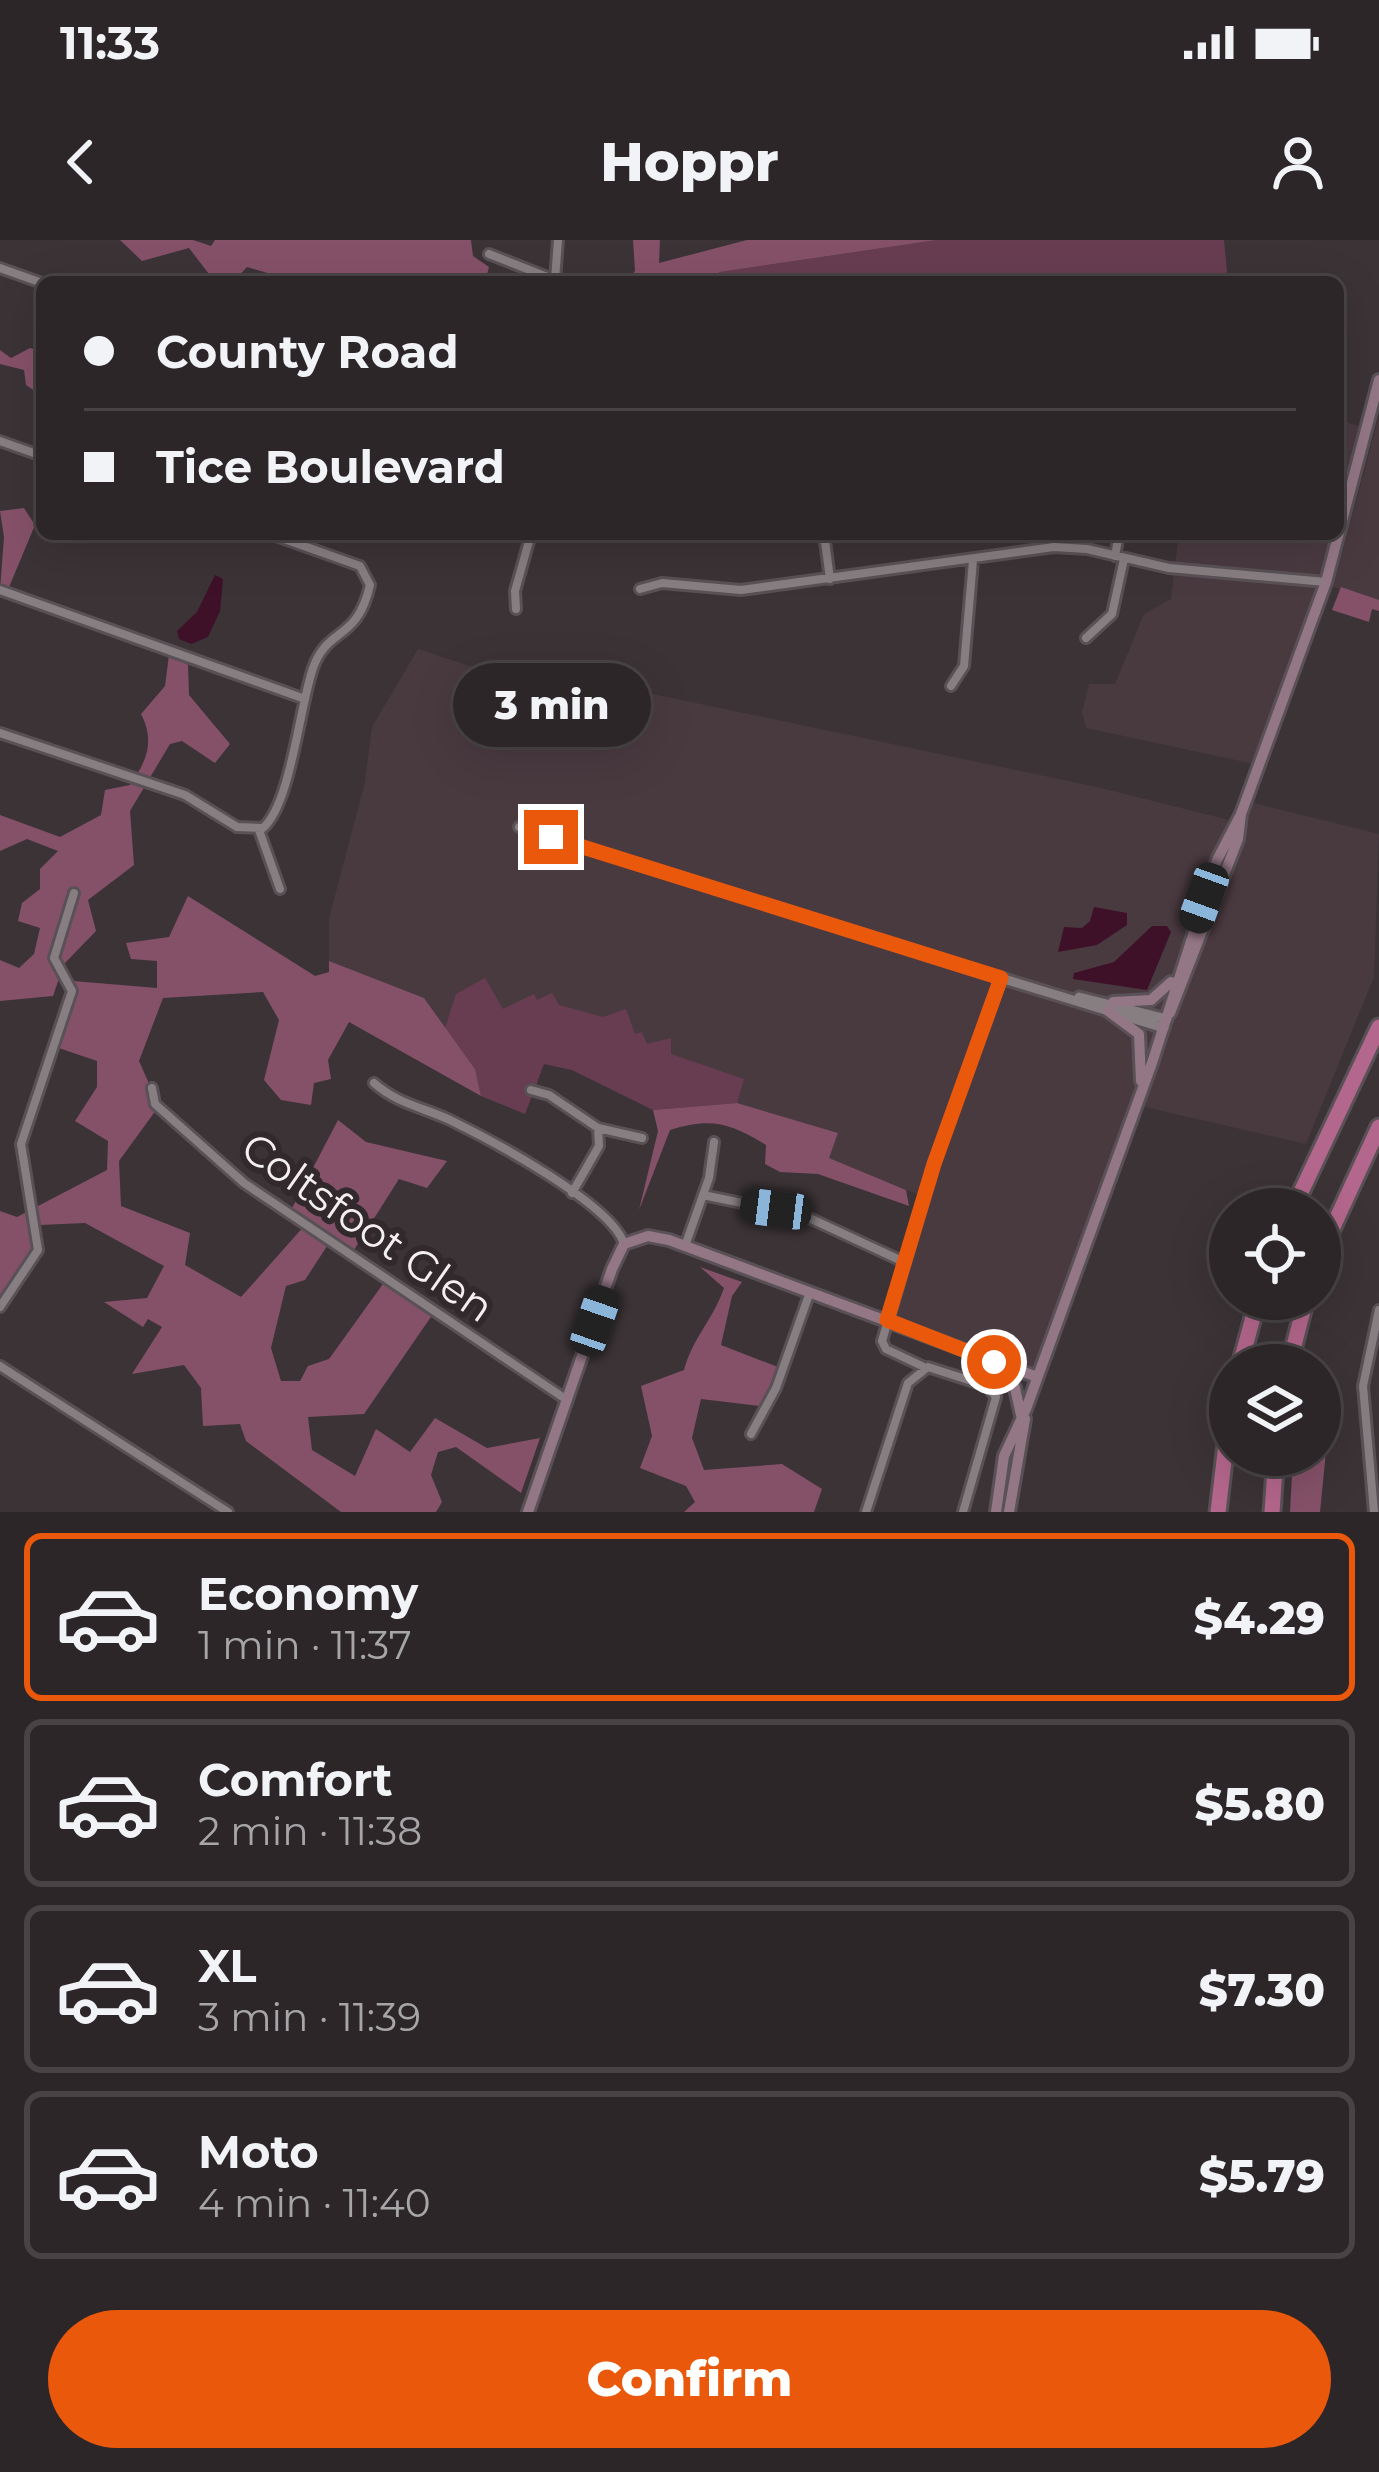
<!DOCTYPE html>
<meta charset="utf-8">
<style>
:root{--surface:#2c2628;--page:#342e30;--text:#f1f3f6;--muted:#a6a5a8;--line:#484345;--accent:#ea580c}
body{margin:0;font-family:Montserrat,sans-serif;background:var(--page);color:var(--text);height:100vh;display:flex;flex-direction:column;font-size:45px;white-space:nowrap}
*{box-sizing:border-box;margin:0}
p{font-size:39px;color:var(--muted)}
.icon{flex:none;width:66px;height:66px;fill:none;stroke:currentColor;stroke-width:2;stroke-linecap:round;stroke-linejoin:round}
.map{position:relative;height:1272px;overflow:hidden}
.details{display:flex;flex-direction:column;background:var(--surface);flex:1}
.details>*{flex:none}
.hud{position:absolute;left:36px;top:36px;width:1308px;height:264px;border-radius:18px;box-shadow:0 12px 48px #0002,0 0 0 3px var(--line);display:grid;align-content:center;height:264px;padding:0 48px;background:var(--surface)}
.buttons{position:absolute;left:1209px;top:948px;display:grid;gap:24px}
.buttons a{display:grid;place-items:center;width:132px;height:132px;border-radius:50%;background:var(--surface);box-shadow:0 12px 48px #0002,0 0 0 3px var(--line);font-size:60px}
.end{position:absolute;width:54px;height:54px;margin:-27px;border:15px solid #ea580c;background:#fff;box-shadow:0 0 0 6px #fff}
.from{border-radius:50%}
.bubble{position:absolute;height:84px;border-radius:42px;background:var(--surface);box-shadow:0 12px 48px #0002,0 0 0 3px var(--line);font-size:39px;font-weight:800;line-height:84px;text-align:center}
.car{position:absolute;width:36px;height:72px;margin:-36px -18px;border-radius:15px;box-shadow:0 0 9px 3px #0007;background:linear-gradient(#222 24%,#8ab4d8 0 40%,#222 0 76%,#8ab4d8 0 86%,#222 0)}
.hud b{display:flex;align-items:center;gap:42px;height:114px;font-size:45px}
.hud b+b{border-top:3px solid var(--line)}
.hud i{width:30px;height:30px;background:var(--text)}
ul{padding:21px 0 0;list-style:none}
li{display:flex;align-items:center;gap:36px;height:168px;margin:0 24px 18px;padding:0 24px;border:6px solid var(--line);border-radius:18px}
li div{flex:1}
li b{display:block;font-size:45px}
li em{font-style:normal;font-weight:800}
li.on{border-color:var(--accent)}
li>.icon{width:108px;height:108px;stroke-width:1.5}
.primary-button{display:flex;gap:24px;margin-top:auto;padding:24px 48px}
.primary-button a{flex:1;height:138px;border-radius:72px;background:var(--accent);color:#fff;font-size:48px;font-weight:800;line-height:138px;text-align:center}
.status{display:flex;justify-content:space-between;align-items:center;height:84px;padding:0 60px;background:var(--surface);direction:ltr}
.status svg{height:33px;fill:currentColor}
header{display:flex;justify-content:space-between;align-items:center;height:156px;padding:0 48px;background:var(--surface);font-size:54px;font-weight:800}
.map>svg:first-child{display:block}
</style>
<div class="status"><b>11:33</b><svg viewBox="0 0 49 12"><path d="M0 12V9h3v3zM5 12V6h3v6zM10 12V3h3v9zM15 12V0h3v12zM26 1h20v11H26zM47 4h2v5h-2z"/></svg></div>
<header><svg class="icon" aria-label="back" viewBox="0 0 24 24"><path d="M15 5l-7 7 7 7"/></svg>Hoppr<svg class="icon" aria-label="person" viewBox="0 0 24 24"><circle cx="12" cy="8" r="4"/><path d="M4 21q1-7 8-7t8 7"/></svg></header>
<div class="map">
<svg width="1379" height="1272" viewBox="0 0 1379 1272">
<rect width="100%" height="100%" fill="#3b3336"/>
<path fill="#493a40" d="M1379,176V363L1333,347Z
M1338,180L1366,188L1341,287L1259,525L1086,488L1082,472L1089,444H1115L1144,374L1171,359L1179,294H1338Z
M418,409L549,452L605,444L1097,547L1237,582L1246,561L1379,594L1374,737L1306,904L1136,865L1037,1137L887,1080L924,957L828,918L838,893L737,863L653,870L572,830L544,824L525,874L481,856L475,829L424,758L329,721V678L365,542L372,487Z"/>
<path fill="#683d51" d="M937,0H1224L1228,42H702L720,32Z
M485,738L503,769L534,754L537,760L552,753L559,765L603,777L626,769L635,794L642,792L647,804L671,798V814L744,839L737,863L653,870L572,830L544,824L525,874L481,856L475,829L445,788L456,754Z"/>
<path fill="#855169" d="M120,0H193L211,6L215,0H471L473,16L489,27L485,42H338L327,33L284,38L247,27L233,42H215L189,8L142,21Z
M633,0H660L659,23L747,0H937L720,32L702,42H626L635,31Z
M30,108L42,111V156L26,145L24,130L0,124V110L11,118Z
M24,268L35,285L7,352L0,350L4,297L0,271Z
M1341,347L1379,360V371L1372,369L1369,382L1332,370Z
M169,415L188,425L189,455L230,504L215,523L182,501L170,504L130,571L134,625L88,660L96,691L64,724L53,756L0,761V720L19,728L34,714L40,688L18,681L22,663L40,649V629L58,611L27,599L0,611V575L60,597L101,575L105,550L130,545C147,521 155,501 141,474L165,446Z
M188,656L315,736L329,732V721L424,758L475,829L481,856L349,782L328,820L331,839L314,843L311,865L281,860L264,840L279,780L263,752L163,758L139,821L159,866L119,921L121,966L190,993L185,1025L241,1057L306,984L290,972L338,880L366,902L447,921L427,948L399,939L352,1013L331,1000L305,1040L286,1046L271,1108L281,1141H300L308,1126L329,1119L388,1037L435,1071L364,1174L308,1177L312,1210L355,1236L376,1189L410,1212L435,1178L487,1208L540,1198L521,1253L456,1207L438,1212L431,1235L442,1262L436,1272H341L246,1201L240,1184L203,1186L201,1148L184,1125L132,1134L162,1087L148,1079L143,1087L104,1062L147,1058L164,1026L85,983L40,985L35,1018L0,1073V971L17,977L107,930L108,901L75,881L97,847V821L53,806L73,741L157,748V721L131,719L126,703L169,697Z
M737,863L838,893L829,918L906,950L909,966L818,934L780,932L765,924L766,905C731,883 710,877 670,890L639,970L658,891L653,870Z
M700,1027L742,1042L732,1056L721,1105L783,1129L769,1167L701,1159L692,1198L704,1230L782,1224L822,1249L814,1272H684L695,1262L686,1246L640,1228L652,1196L641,1146L684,1130C693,1097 713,1080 724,1048Z
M1320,1170L1328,1191L1320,1272H1290L1293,1215H1320Z"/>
<path fill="#3f1129" d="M215,335L223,339L220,371L208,397L191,404L179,399L177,391L197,372Z
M1094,667L1127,673V685L1097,705L1058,712L1064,687L1082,688L1090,681Z
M1152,686H1167L1171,692L1147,750L1073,739L1074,733L1114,722Z"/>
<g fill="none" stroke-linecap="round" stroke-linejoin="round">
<defs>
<path id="minor" d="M489,14L555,40L558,0
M0,28L42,43
M0,201L42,216
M824,294L830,339
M1115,316L1119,294
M640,349L662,343L741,350L1054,307L1087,309L1169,328L1326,342
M0,350L305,459
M516,369L515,351L531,294
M1086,398L1112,374L1124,319
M951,446L964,426L973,320
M0,493L185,555L237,587L263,588C291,563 299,469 313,428C328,386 357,402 370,345L360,326L270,294
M519,587L1001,738L934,924L882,1101L886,1109L924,1127
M259,590L280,649
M374,843C398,864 422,867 450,880C489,899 612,964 624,1004
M152,848L155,864L244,943L567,1160
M531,850L549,855L598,888L642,898
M572,953L599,906L598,888
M703,955L805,976L904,1022
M685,1006L709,938L714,902
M0,1067L38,1010L21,904L72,751L54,718L74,653
M0,1126L228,1272
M751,1194L776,1148L810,1052
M866,1272L908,1143L928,1127L987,1146L996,1157L963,1272
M1374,1272L1363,1146L1379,1070"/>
<path id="tertiary" d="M1001,738L1164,788
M1079,757L1167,779"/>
<path id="secondary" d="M1113,762L1151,760L1171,742
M1108,771L1139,794L1141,841
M1170,773L1238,599L1241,574L1326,342L1379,140
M1002,1126L1015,1148L1021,1175
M528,1272L612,1029L624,1004L648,996L669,1000L1037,1137
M996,1272L1004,1216L1026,1169L1152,823L1217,620L1241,574
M1009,1272L1025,1179"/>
<path id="motorway" d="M1293,969L1379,787
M1320,1015L1379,887
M1240,1125L1258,1059
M1289,1125L1306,1059
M1218,1272L1230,1170
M1272,1272L1276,1215"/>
</defs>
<use href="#minor" stroke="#595155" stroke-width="14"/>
<use href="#tertiary" stroke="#595155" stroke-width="15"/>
<use href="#secondary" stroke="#595155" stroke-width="16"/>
<use href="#motorway" stroke="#595155" stroke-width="21"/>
<use href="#minor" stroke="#877e82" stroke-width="8"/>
<use href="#tertiary" stroke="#877e82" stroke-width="9"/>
<use href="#secondary" stroke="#947785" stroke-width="10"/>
<use href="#motorway" stroke="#b4678c" stroke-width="15"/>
</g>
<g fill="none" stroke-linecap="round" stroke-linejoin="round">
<path stroke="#ea580c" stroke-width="15" d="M551,597L1001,738L934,924L887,1080L994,1122"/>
</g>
<g text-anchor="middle" stroke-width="12" stroke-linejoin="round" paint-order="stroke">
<g font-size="42" fill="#f4eff1" stroke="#31292c">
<text transform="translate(368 987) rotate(35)" y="15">Coltsfoot Glen</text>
</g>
</g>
</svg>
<div class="buttons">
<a><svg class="icon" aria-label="locate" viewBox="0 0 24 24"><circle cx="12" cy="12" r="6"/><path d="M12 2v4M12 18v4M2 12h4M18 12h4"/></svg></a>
<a><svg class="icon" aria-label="layers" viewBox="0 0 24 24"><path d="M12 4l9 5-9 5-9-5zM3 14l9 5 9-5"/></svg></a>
</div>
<i class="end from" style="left:994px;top:1122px"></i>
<i class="end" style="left:551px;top:597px"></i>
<div class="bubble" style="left:453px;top:423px;width:198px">3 min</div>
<i class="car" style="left:1204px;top:658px;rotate:200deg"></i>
<i class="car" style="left:776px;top:969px;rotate:277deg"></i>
<i class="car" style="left:595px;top:1081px;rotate:19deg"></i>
<div class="hud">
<b><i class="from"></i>County Road</b>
<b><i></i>Tice Boulevard</b>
</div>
</div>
<section class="details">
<ul>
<li class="on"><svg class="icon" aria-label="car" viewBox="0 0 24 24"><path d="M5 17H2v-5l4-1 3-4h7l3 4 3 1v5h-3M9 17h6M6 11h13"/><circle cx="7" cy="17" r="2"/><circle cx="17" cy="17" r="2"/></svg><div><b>Economy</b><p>1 min · 11:37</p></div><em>$4.29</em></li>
<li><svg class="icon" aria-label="car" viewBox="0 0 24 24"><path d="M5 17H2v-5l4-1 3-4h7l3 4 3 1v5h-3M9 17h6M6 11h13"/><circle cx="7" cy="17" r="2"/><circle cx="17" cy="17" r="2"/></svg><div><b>Comfort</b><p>2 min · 11:38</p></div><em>$5.80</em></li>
<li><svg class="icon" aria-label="car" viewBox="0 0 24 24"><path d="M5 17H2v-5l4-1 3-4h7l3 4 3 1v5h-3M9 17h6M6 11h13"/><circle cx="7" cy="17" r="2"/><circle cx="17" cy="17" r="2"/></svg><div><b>XL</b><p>3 min · 11:39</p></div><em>$7.30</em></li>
<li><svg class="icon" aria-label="car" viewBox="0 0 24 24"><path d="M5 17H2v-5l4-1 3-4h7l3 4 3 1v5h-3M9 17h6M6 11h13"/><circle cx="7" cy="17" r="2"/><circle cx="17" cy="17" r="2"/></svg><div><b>Moto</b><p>4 min · 11:40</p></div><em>$5.79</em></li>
</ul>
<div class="primary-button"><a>Confirm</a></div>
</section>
